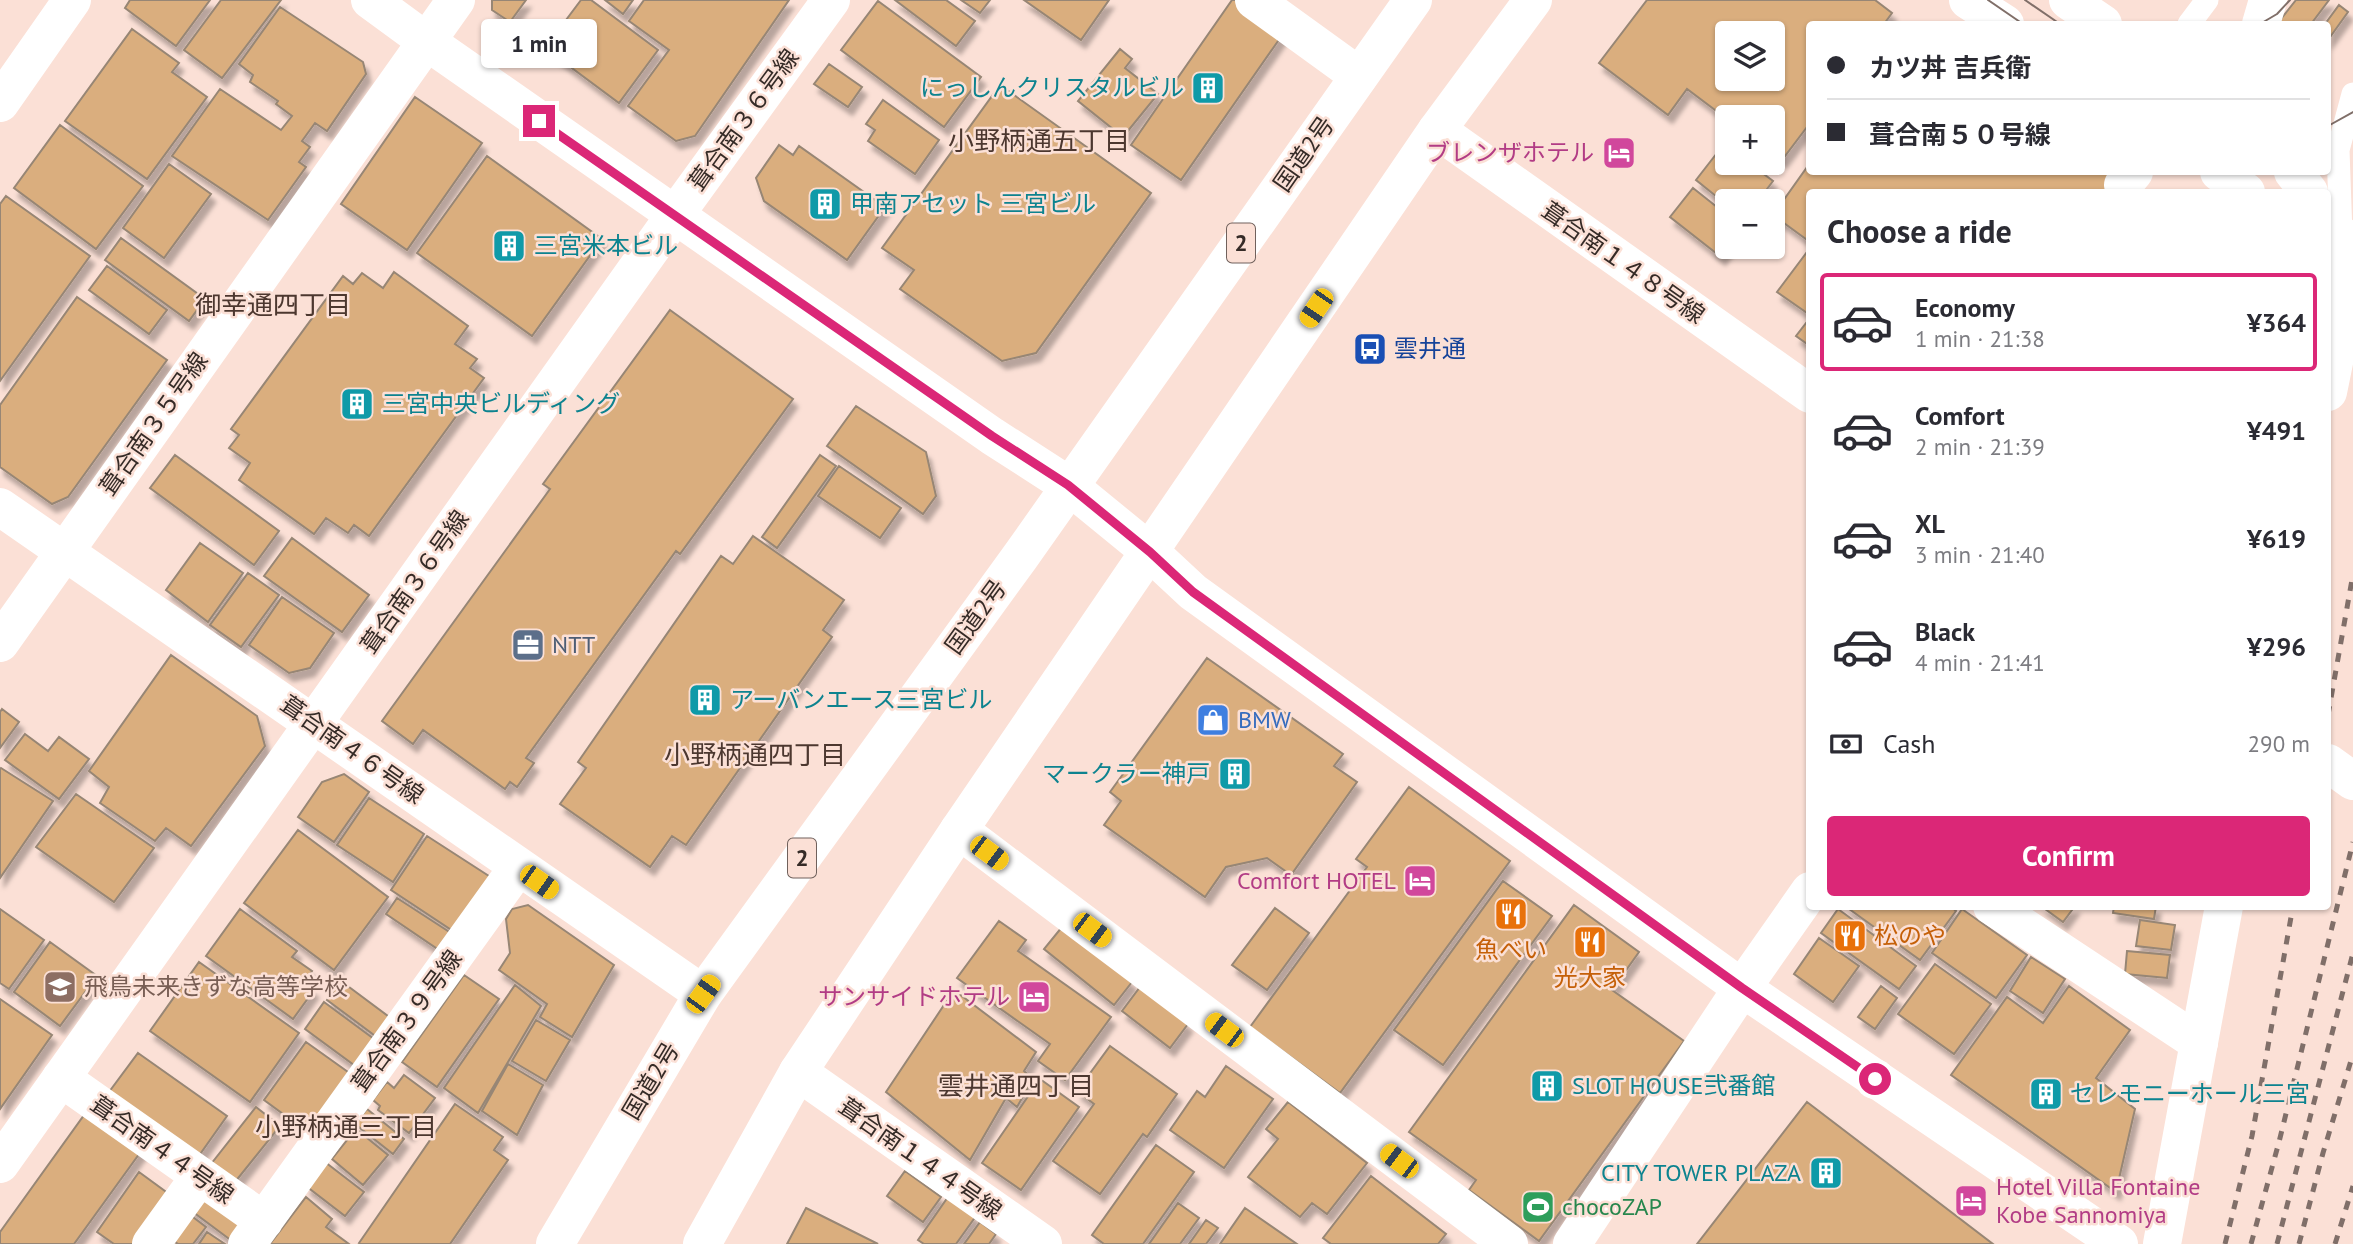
<!DOCTYPE html>
<meta charset="utf-8">
<style>
:root{--surface:#fff;--page:#f7f7f7;--text:#2b2b33;--muted:#7c7c81;--line:#e1e1e2;--accent:#db2777}
body{margin:0;font-family:"PT Sans","Noto Sans JP",sans-serif;background:var(--page);color:var(--text);height:100vh;display:flex;flex-direction:column;font-size:26px;white-space:nowrap}
*{box-sizing:border-box;margin:0}
p{font-size:23px;color:var(--muted)}
.icon{flex:none;width:38px;height:38px;fill:none;stroke:currentColor;stroke-width:2;stroke-linecap:round;stroke-linejoin:round}
.map{position:relative;flex:1;overflow:hidden}
.panel{position:absolute;left:1806px;top:189px;width:525px;height:721px;display:flex;flex-direction:column;background:var(--surface);border-radius:7px;box-shadow:0 2px 5px #0004}
.panel>*{flex:none}
.guide{position:absolute;left:1806px;top:21px;width:525px;height:154px;border-radius:7px;box-shadow:0 2px 5px #0004;display:grid;align-content:center;height:154px;padding:0 21px;background:var(--surface)}
.buttons{position:absolute;left:1715px;top:21px;display:grid;gap:14px}
.buttons a{display:grid;place-items:center;width:70px;height:70px;border-radius:7px;background:var(--surface);box-shadow:0 2px 5px #0004;font-size:35px}
.end{position:absolute;width:32px;height:32px;margin:-16px;border:9px solid #db2777;background:#fff;box-shadow:0 0 0 4px #fff}
.from{border-radius:50%}
.bubble{position:absolute;height:49px;border-radius:7px;background:var(--surface);box-shadow:0 2px 5px #0004;font-size:23px;font-weight:700;line-height:49px;text-align:center}
.car{position:absolute;width:21px;height:42px;margin:-21px -10px;border-radius:9px;box-shadow:0 0 5px 2px #0007;background:linear-gradient(#f5c518 24%,#345 0 40%,#f5c518 0 76%,#345 0 86%,#f5c518 0)}
.guide b{display:flex;align-items:center;gap:24px;height:66px;font-size:26px}
.guide b+b{border-top:2px solid var(--line)}
.guide i{width:18px;height:18px;background:var(--text)}
ul{padding:0;list-style:none}
li{display:flex;align-items:center;gap:21px;height:98px;margin:0 14px 10px;padding:0 7px;border:4px solid transparent;border-radius:7px}
li div{flex:1}
li b{display:block;font-size:26px}
li em{font-style:normal;font-weight:700}
li.active{border-color:var(--accent)}
li>.icon{width:63px;height:63px;stroke-width:1.5}
h2{padding:0 21px;font-size:32px;line-height:84px}
.pay{display:flex;align-items:center;gap:18px;height:77px;padding:0 21px;font-size:26px}
.pay p{margin-inline-start:auto}
.primary-button{display:flex;gap:14px;margin-top:auto;padding:14px 21px}
.primary-button a{flex:1;height:80px;border-radius:7px;background:var(--accent);color:#fff;font-size:28px;font-weight:700;line-height:80px;text-align:center}
.map>svg:first-child{display:block}
</style>
<div class="map">
<svg width="2353" height="1244" viewBox="0 0 2353 1244">
<defs>
<filter id="shadow"><feDropShadow dx="4.5" dy="8" stdDeviation="2" flood-color="#0004"/></filter>
</defs>
<rect width="100%" height="100%" fill="#fbe0d6"/>
<path fill="#daae7e" stroke="#978674" stroke-width="2" fill-rule="evenodd" filter="url(#shadow)" d="M130,0H210L176,46L125,8Z
M221,0H281L222,78L184,50Z
M492,0H526L510,22L492,10Z
M581,0H591L658,50L619,103L545,48Z
M605,0H633L623,14Z
M644,0H789L695,136L676,141L628,106L669,50L629,21Z
M895,0H946L975,21L956,46Z
M961,0H990L980,13Z
M1024,0H1109L1081,40Z
M1232,0H1240L1285,31L1181,180L1131,145Z
M1647,0H1875L1892,13L1884,24H1810V123L1782,160L1773,153V117L1727,119L1687,89L1668,115L1599,63ZM1727,33H1773V79H1727Z
M2296,0H2329L2311,24H2277Z
M878,1L981,77L944,127L841,50Z
M2339,5L2348,12L2328,40V24H2325Z
M280,7L363,62L366,74L327,131L315,123L302,141L310,147L299,162L306,167L268,220L172,156L220,89L281,130L292,116L276,104L278,101L250,82L253,75L239,64Z
M132,29L179,63L172,72L207,97L147,179L65,121Z
M1120,49L1132,59L1125,68L1158,94L1123,137L1078,101Z
M829,64L862,87L848,107L814,84Z
M1000,85L1151,193L1036,353L1002,361L900,289L914,270L882,248Z
M415,97L482,143L407,250L341,204Z
M883,100L939,140L915,174L868,141L875,130L866,124Z
M60,125L143,186L96,249L14,188Z
M1724,144L1727,146V163H1749L1773,181L1758,201H1727V205L1696,180Z
M779,145L793,155L799,146L885,207L847,260L764,201L756,178Z
M487,156L602,239L532,336L417,253Z
M1810,163V172H2105L2134,192H1810V242L1773,215Z
M169,164L211,194L164,258L123,228Z
M1693,188L1727,215L1729,247L1721,257L1670,217Z
M6,196L90,256L0,381V204Z
M121,238L205,299L189,321L105,260Z
M1810,248V315L1777,292Z
M107,266L167,310L149,334L89,290Z
M394,272L468,326L455,344L477,359L470,368L484,378L369,536L354,525L348,533L326,518L314,534L239,480L250,463L229,448L239,435L231,429L343,276L353,284L362,273L383,288Z
M77,297L167,360L68,497L52,504L0,467V405Z
M670,310L793,399L680,554L676,551L526,758L534,763L517,787L510,782L505,789L423,730L413,744L382,721L550,489L543,484Z
M1810,318V346L1796,336Z
M856,406L926,452L936,496L923,514L827,446Z
M175,455L279,531L254,565L150,488Z
M820,455L836,466L777,548L762,537Z
M839,466L901,508L880,538L818,496Z
M753,536L844,600L823,630L832,637L686,845L672,836L650,867L560,804L586,768L578,762L721,556L733,564Z
M292,538L369,595L342,632L264,576Z
M200,543L243,573L208,622L166,590Z
M248,573L279,595L241,647L210,625Z
M282,597L334,633L310,668L289,673L249,645Z
M171,655L257,716L265,746L191,846L166,828L155,841L100,803L109,787L89,771Z
M1207,658L1343,754L1334,766L1357,782L1291,875L1267,858L1226,867L1205,897L1104,825L1121,801L1110,792Z
M2,709L19,722L0,748V712Z
M25,734L48,751L59,737L89,759L59,799L5,760Z
M1,768L53,801L0,878V769Z
M344,774L369,792L334,842L298,817L322,782Z
M1409,787L1510,861L1340,1093L1250,1027L1367,867L1356,859Z
M76,794L154,848L114,902L36,847Z
M369,798L424,834L393,882L337,845Z
M298,830L388,897L334,970L244,903Z
M427,836L492,878L456,933L391,890Z
M1503,881L1552,916L1443,1065L1394,1030Z
M397,898L454,935L442,952L386,914Z
M528,905L614,965L572,1037L540,1017L547,1004L499,970L510,953L506,919L512,909Z
M1574,905L1639,952L1612,990L1684,1041L1539,1241L1469,1190L1476,1180L1409,1132Z
M1845,906H1950L1956,911L1920,960Z
M2041,906H2075L2063,922Z
M2114,906H2156L2154,919L2113,913Z
M1275,908L1309,933L1267,990L1232,965Z
M0,909L44,940L9,989L0,983Z
M240,909L297,951L292,957L312,971L304,983L314,990L293,1019L206,956Z
M1838,909L1916,966L1899,989L1821,933Z
M1962,909L2027,955L1996,998L1932,953Z
M2140,920L2175,925L2171,950L2136,946Z
M999,921L1026,940L1018,951L1111,1017L1065,1080L1038,1061L1050,1044L957,978Z
M1062,927L1132,982L1114,1005L1044,949Z
M1819,938L1859,966L1833,1002L1794,974Z
M50,942L97,976L60,1026L14,992Z
M2127,951L2170,955L2167,978L2125,974Z
M2031,957L2065,979L2043,1013L2010,991Z
M199,962L299,1033L250,1102L150,1031Z
M1935,964L1991,1004L1954,1054L1898,1014Z
M464,975L499,999L437,1087L402,1062Z
M341,981L392,1019L378,1038L327,1000Z
M515,985L541,1006L478,1113L444,1088Z
M1881,986L1897,998L1875,1029L1858,1017Z
M2069,986L2130,1030L2096,1078L2135,1109L2116,1192L1951,1075L2007,997L2043,1023Z
M1140,987L1188,1024L1170,1048L1122,1011Z
M954,990L1036,1052L1024,1071L1033,1079L1017,1107L1006,1098L970,1160L886,1092Z
M0,999L52,1035L0,1109Z
M324,1002L374,1039L354,1065L305,1029Z
M536,1020L570,1040L546,1081L512,1061Z
M306,1042L355,1077L312,1135L264,1100Z
M1110,1046L1177,1094L1147,1137L1143,1134L1100,1194L1053,1161L1094,1104L1077,1091Z
M138,1053L227,1116L198,1157L109,1092Z
M508,1064L543,1085L517,1135L482,1111Z
M1226,1066L1273,1099L1224,1168L1170,1130L1197,1091L1205,1097Z
M404,1075L435,1098L409,1133L378,1110L380,1106L373,1100L387,1082L394,1088Z
M1040,1079L1079,1107L1021,1190L982,1163Z
M1288,1102L1367,1163L1327,1214L1312,1203L1300,1217L1248,1177L1278,1139L1266,1129Z
M1807,1102L1993,1244H1697Z
M455,1104L503,1137L494,1150L508,1160L450,1244H361L359,1243Z
M256,1107L280,1126L235,1182L211,1164Z
M367,1109L404,1139L393,1154L355,1124Z
M87,1111L142,1150L74,1244H0V1232Z
M356,1129L388,1155L363,1185L332,1159Z
M1156,1145L1194,1172L1143,1244H1104L1092,1235Z
M325,1162L364,1192L345,1216L306,1186Z
M905,1171L941,1197L923,1222L887,1196Z
M139,1172L169,1194L134,1244H114L97,1232Z
M1371,1176L1446,1234L1438,1244H1331L1323,1238Z
M197,1190L249,1228L236,1244L185,1206Z
M306,1197L332,1219L326,1227L349,1244H270Z
M948,1197L976,1216L956,1244H924L918,1240Z
M1178,1203L1199,1218L1180,1244H1149Z
M806,1208L878,1244H787Z
M1245,1208L1297,1244H1220Z
M185,1211L206,1227L193,1244H178L166,1235Z
M1206,1220L1218,1228L1206,1244H1189Z
M980,1222L996,1234L989,1244H964Z
M207,1232L225,1244H199Z"/>
<g fill="none" stroke-linecap="round" stroke-linejoin="round">
<path stroke="#fff" stroke-width="23" d="M2189,24L2207,0
M2341,235L2338,150L2353,94"/>
<path stroke="#fff" stroke-width="38" d="M1254,0L1359,76
M2261,24L2268,0
M1437,130L1810,394
M2123,185L2134,172
M0,507L703,994
M1150,552L1193,592L1742,988L2119,1244
M0,643L456,0
M2328,763L2353,781
M959,830L1509,1244
M1992,906L2199,1043
M798,1072L1043,1244
M61,1078L264,1221
M151,1244L200,1176
M247,1244L518,867
M1572,1244L1742,988L1810,891"/>
<path stroke="#fff" stroke-width="38" d="M370,0L426,41L992,436L1068,485L1150,552
M1968,0L2005,24
M2068,0L2103,24
M0,103L72,0
M2219,172L2246,192
M2293,172L2309,192
M2328,392L2346,303L2341,235
M0,1164L675,215L831,0
M2162,1244L2224,906"/>
<path stroke="#fff" stroke-width="38" d="M555,1244L703,994L1020,557L1413,0
M702,1244L798,1072L959,830L1437,130L1533,0"/>
<path stroke="#806f69" stroke-width="2" d="M1988,0L2023,24
M2025,0L2060,24
M2260,24L2277,14L2290,0
M2328,126L2353,112"/>
<path stroke="#806f69" stroke-width="5" stroke-dasharray="9 9" stroke-linecap="butt" d="M2328,715L2353,574
M2225,1244L2252,1136L2293,906
M2251,1244L2279,1142L2353,842
M2277,1244L2353,953
M2299,1244L2323,1153L2353,1054
M2335,1244L2353,1186"/>
</g>
<g fill="none" stroke-linecap="round" stroke-linejoin="round">
<path stroke="#db2777" stroke-width="9" d="M539,121L992,436L1068,485L1150,552L1193,592L1742,988L1875,1079"/>
</g>
<defs>
<symbol id="building-square" viewBox="-11 -11 22 22"><rect x="-9" y="-9" width="18" height="18" rx="4" fill="#0f9aa8" stroke="#fbe0d6"/><path d="M-4-6H4V6H1V3H-1V6H-4ZM-2.5-4.3h1.7v1.8h-1.7ZM.8-4.3h1.7v1.8H.8ZM-2.5-1h1.7V.8h-1.7ZM.8-1h1.7V.8H.8Z" fill="#fff"/></symbol>
<symbol id="hotel-square" viewBox="-11 -11 22 22"><rect x="-9" y="-9" width="18" height="18" rx="4" fill="#d1479c" stroke="#fbe0d6"/><path d="M-6-4.5h1.5V1H6V5H4.5V3h-9V5H-6ZM-4 0a1.8 1.8 0 1 1 3.6 0ZM.5 0V-2.5h3Q6-2.5 6 0Z" fill="#fff"/></symbol>
<symbol id="bus-square" viewBox="-11 -11 22 22"><rect x="-9" y="-9" width="18" height="18" rx="4" fill="#1a4fb4" stroke="#fbe0d6"/><path d="M-5-6H5V4H4V6H2V4H-2V6H-4V4H-5ZM-3.5-4V0h7V-4ZM-3.5 1.2v1.5H-2V1.2ZM2 1.2v1.5H3.5V1.2Z" fill="#fff"/></symbol>
<symbol id="office-square" viewBox="-11 -11 22 22"><rect x="-9" y="-9" width="18" height="18" rx="4" fill="#5c6f8a" stroke="#fbe0d6"/><path d="M-6-3h4V-5.5h4V-3h4V5H-6ZM-1-4.5V-3h2v-1.5ZM-6 0V1H6V0Z" fill="#fff"/></symbol>
<symbol id="shop-square" viewBox="-11 -11 22 22"><rect x="-9" y="-9" width="18" height="18" rx="4" fill="#3f7fe0" stroke="#fbe0d6"/><path d="M-5-2.5h2.3a2.7 3.5 0 0 1 5.4 0H5L5.5 6h-11ZM-1.5-2.5h3a1.5 2.3 0 0 0-3 0Z" fill="#fff"/></symbol>
<symbol id="restaurant-square" viewBox="-11 -11 22 22"><rect x="-9" y="-9" width="18" height="18" rx="4" fill="#e8710a" stroke="#fbe0d6"/><path d="M-5-6h1v4h1v-4h1v4h1v-4h1v5L-1.5 .5V6h-2V.5L-5-1ZM5-6V6H3V1.5H1.5Q1.5-4 5-6Z" fill="#fff"/></symbol>
<symbol id="school-square" viewBox="-11 -11 22 22"><rect x="-9" y="-9" width="18" height="18" rx="4" fill="#8d6e63" stroke="#fbe0d6"/><path d="M0-5L7-2L0 1L-7-2ZM-4 1L0 2.5L4 1V4Q0 6-4 4Z" fill="#fff"/></symbol>
<symbol id="stadium-square" viewBox="-11 -11 22 22"><rect x="-9" y="-9" width="18" height="18" rx="4" fill="#2e9e5b" stroke="#fbe0d6"/><path d="M0-5a6.5 5 0 1 0 0 10a6.5 5 0 1 0 0-10ZM-3.5-1.8h7v3.6h-7Z" fill="#fff"/></symbol>
</defs>
<g fill-rule="evenodd">
<use href="#building-square" x="1189" y="69" width="38" height="38"/>
<use href="#hotel-square" x="1600" y="134" width="38" height="38"/>
<use href="#building-square" x="806" y="185" width="38" height="38"/>
<use href="#building-square" x="490" y="227" width="38" height="38"/>
<use href="#bus-square" x="1351" y="330" width="38" height="38"/>
<use href="#building-square" x="338" y="385" width="38" height="38"/>
<use href="#office-square" x="509" y="626" width="38" height="38"/>
<use href="#building-square" x="686" y="681" width="38" height="38"/>
<use href="#shop-square" x="1194" y="701" width="38" height="38"/>
<use href="#building-square" x="1216" y="755" width="38" height="38"/>
<use href="#hotel-square" x="1401" y="862" width="38" height="38"/>
<use href="#restaurant-square" x="1492" y="895" width="38" height="38"/>
<use href="#restaurant-square" x="1831" y="917" width="38" height="38"/>
<use href="#restaurant-square" x="1571" y="923" width="38" height="38"/>
<use href="#school-square" x="41" y="968" width="38" height="38"/>
<use href="#hotel-square" x="1015" y="978" width="38" height="38"/>
<use href="#building-square" x="1528" y="1067" width="38" height="38"/>
<use href="#building-square" x="2027" y="1075" width="38" height="38"/>
<use href="#building-square" x="1807" y="1154" width="38" height="38"/>
<use href="#hotel-square" x="1952" y="1182" width="38" height="38"/>
<use href="#stadium-square" x="1519" y="1188" width="38" height="38"/>
</g>
<g text-anchor="middle" stroke-width="5" stroke-linejoin="round" paint-order="stroke">
<g fill="#fbe0d6" stroke="#70615c" stroke-width="2">
<rect x="1227" y="223.5" width="28" height="39" rx="5"/>
<rect x="788" y="838.5" width="28" height="39" rx="5"/>
</g>
<g font-size="23" font-weight="bold" fill="#352b27">
<text x="1241" y="251">2</text>
<text x="802" y="866">2</text>
</g>
<g font-size="24" fill="#0d838f" stroke="#fbe0d6" text-anchor="start">
<text x="1184" y="96" text-anchor="end">にっしんクリスタルビル</text>
<text x="850" y="212">甲南アセット 三宮ビル</text>
<text x="534" y="254">三宮米本ビル</text>
<text x="382" y="412">三宮中央ビルディング</text>
<text x="730" y="708">アーバンエース三宮ビル</text>
<text x="1210" y="782" text-anchor="end">マークラー神戸</text>
<text x="1572" y="1094">SLOT HOUSE弐番館</text>
<text x="2070" y="1102">セレモニーホール三宮</text>
<text x="1801" y="1181" text-anchor="end">CITY TOWER PLAZA</text>
</g>
<g font-size="24" fill="#352b27" stroke="#fbe0d6">
<text transform="translate(744 120) rotate(-54)" y="8">葺合南３６号線</text>
<text transform="translate(1304 154) rotate(-55)" y="8">国道2号</text>
<text transform="translate(1623 263) rotate(35)" y="8">葺合南１４８号線</text>
<text transform="translate(154 424) rotate(-55)" y="8">葺合南３５号線</text>
<text transform="translate(415 582) rotate(-55)" y="8">葺合南３６号線</text>
<text transform="translate(976 617) rotate(-54)" y="8">国道2号</text>
<text transform="translate(352 750) rotate(35)" y="8">葺合南４６号線</text>
<text transform="translate(407 1021) rotate(-54)" y="8">葺合南３９号線</text>
<text transform="translate(651 1081) rotate(-59)" y="8">国道2号</text>
<text transform="translate(162 1150) rotate(35)" y="8">葺合南４４号線</text>
<text transform="translate(920 1159) rotate(35)" y="8">葺合南１４４号線</text>
</g>
<g font-size="24" fill="#b23c85" stroke="#fbe0d6" text-anchor="end">
<text x="1594" y="161">ブレンザホテル</text>
<text x="1396" y="889">Comfort HOTEL</text>
<text x="1010" y="1005">サンサイドホテル</text>
<text x="1996" y="1195" text-anchor="start">Hotel Villa Fontaine<tspan x="1996" dy="28">Kobe Sannomiya</tspan></text>
</g>
<g font-size="24" fill="#164399" stroke="#fbe0d6" text-anchor="start">
<text x="1394" y="357">雲井通</text>
</g>
<g font-size="24" fill="#4e5e75" stroke="#fbe0d6" text-anchor="start">
<text x="552" y="653">NTT</text>
</g>
<g font-size="24" fill="#366cbe" stroke="#fbe0d6" text-anchor="start">
<text x="1238" y="728">BMW</text>
</g>
<g font-size="24" fill="#c56008" stroke="#fbe0d6">
<text x="1874" y="944" text-anchor="start">松のや</text>
<text x="1511" y="958">魚べい</text>
<text x="1590" y="986">光大家</text>
</g>
<g font-size="24" fill="#785e54" stroke="#fbe0d6" text-anchor="start">
<text x="84" y="995">飛鳥未来きずな高等学校</text>
</g>
<g font-size="24" fill="#27864d" stroke="#fbe0d6" text-anchor="start">
<text x="1562" y="1215">chocoZAP</text>
</g>
<g font-size="26" fill="#4c372f" stroke="#fbe0d6">
<text x="1039" y="150">小野柄通五丁目</text>
<text x="273" y="314">御幸通四丁目</text>
<text x="755" y="764">小野柄通四丁目</text>
<text x="1016" y="1095">雲井通四丁目</text>
<text x="346" y="1136">小野柄通三丁目</text>
</g>
</g>
</svg>
<div class="buttons">
<a><svg class="icon" aria-label="layers" viewBox="0 0 24 24"><path d="M12 4l9 5-9 5-9-5zM3 14l9 5 9-5"/></svg></a>
<a>+</a>
<a>−</a>
</div>
<i class="end from" style="left:1875px;top:1079px"></i>
<i class="end" style="left:539px;top:121px"></i>
<div class="bubble" style="left:481px;top:19px;width:116px">1 min</div>
<i class="car" style="left:1316px;top:308px;rotate:214deg"></i>
<i class="car" style="left:989px;top:853px;rotate:127deg"></i>
<i class="car" style="left:539px;top:882px;rotate:125deg"></i>
<i class="car" style="left:1092px;top:930px;rotate:127deg"></i>
<i class="car" style="left:703px;top:994px;rotate:36deg"></i>
<i class="car" style="left:1224px;top:1030px;rotate:307deg"></i>
<i class="car" style="left:1399px;top:1161px;rotate:307deg"></i>
<div class="guide">
<b><i class="from"></i>カツ丼 吉兵衛</b>
<b><i></i>葺合南５０号線</b>
</div>
<section class="panel">
<h2>Choose a ride</h2>
<ul>
<li class="active"><svg class="icon" aria-label="car" viewBox="0 0 24 24"><path d="M5 17H2v-5l4-1 3-4h7l3 4 3 1v5h-3M9 17h6M6 11h13"/><circle cx="7" cy="17" r="2"/><circle cx="17" cy="17" r="2"/></svg><div><b>Economy</b><p>1 min · 21:38</p></div><em>¥364</em></li>
<li><svg class="icon" aria-label="car" viewBox="0 0 24 24"><path d="M5 17H2v-5l4-1 3-4h7l3 4 3 1v5h-3M9 17h6M6 11h13"/><circle cx="7" cy="17" r="2"/><circle cx="17" cy="17" r="2"/></svg><div><b>Comfort</b><p>2 min · 21:39</p></div><em>¥491</em></li>
<li><svg class="icon" aria-label="car" viewBox="0 0 24 24"><path d="M5 17H2v-5l4-1 3-4h7l3 4 3 1v5h-3M9 17h6M6 11h13"/><circle cx="7" cy="17" r="2"/><circle cx="17" cy="17" r="2"/></svg><div><b>XL</b><p>3 min · 21:40</p></div><em>¥619</em></li>
<li><svg class="icon" aria-label="car" viewBox="0 0 24 24"><path d="M5 17H2v-5l4-1 3-4h7l3 4 3 1v5h-3M9 17h6M6 11h13"/><circle cx="7" cy="17" r="2"/><circle cx="17" cy="17" r="2"/></svg><div><b>Black</b><p>4 min · 21:41</p></div><em>¥296</em></li>
</ul>
<div class="pay"><svg class="icon" aria-label="cash" viewBox="0 0 24 24"><path d="M3 7h18v10H3z"/><circle cx="12" cy="12" r="2"/></svg>Cash<p>290 m</p></div>
<div class="primary-button"><a>Confirm</a></div>
</section>
</div>
